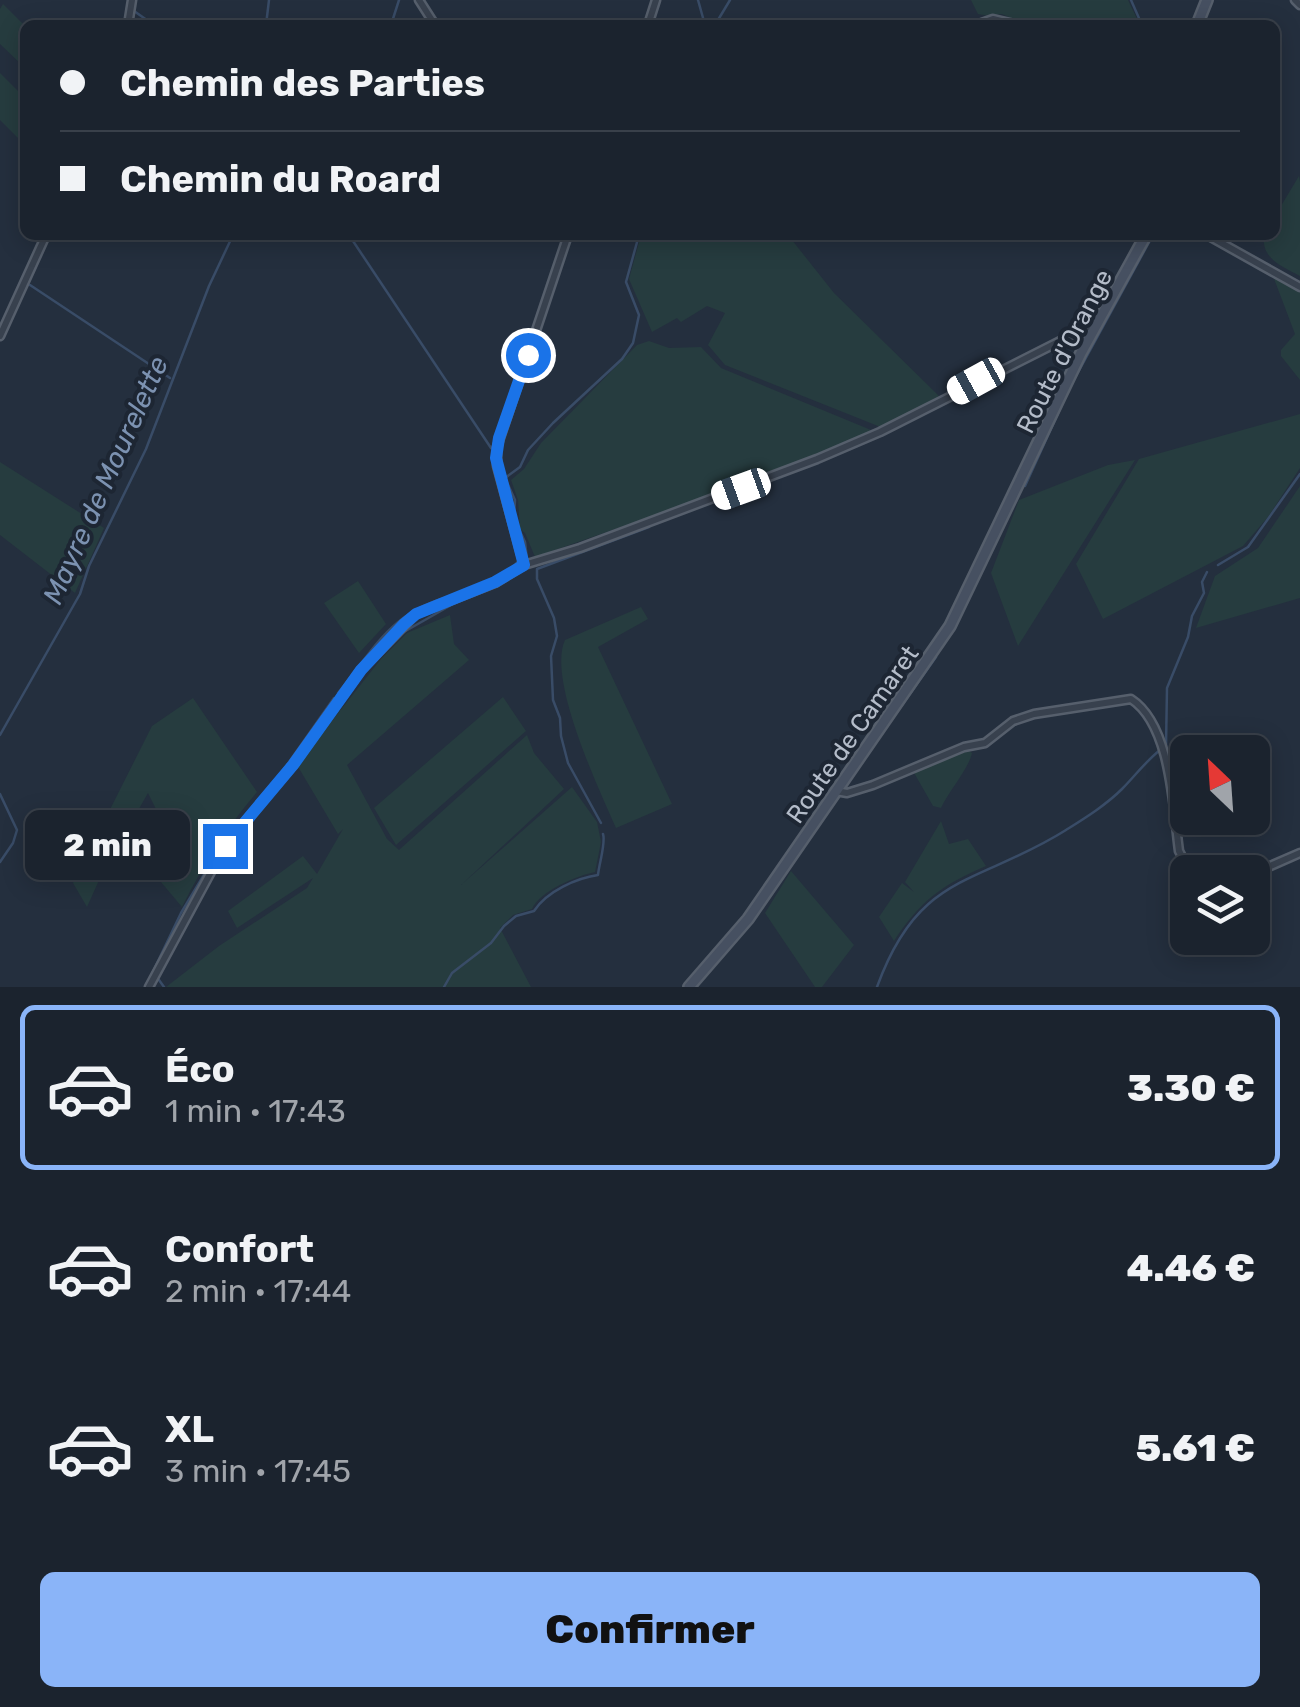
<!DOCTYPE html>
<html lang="fr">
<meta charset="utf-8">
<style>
:root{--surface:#1b232e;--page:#282f3a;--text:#f1f3f6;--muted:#a0a4aa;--line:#39404a;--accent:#8ab4f8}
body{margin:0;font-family:Rubik,sans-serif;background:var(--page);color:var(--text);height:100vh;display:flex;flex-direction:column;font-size:38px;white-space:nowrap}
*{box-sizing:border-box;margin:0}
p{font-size:32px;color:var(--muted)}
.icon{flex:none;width:55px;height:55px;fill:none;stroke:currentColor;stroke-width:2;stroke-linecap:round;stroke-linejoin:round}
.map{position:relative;height:987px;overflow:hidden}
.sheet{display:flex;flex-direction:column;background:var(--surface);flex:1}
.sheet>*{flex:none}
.banner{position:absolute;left:20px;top:20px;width:1260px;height:220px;border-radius:15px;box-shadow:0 5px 25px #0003,0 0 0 2px var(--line);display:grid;align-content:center;height:220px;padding:0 40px;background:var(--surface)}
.needle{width:65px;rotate:335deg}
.tools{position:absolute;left:1170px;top:735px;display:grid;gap:20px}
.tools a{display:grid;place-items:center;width:100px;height:100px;border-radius:15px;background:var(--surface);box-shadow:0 5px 25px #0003,0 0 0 2px var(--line);font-size:50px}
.end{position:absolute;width:45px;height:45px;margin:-22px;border:12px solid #1a73e8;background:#fff;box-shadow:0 0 0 5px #fff}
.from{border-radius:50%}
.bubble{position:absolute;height:70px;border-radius:15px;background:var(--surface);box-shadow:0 5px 25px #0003,0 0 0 2px var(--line);font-size:32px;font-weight:800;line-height:70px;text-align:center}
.car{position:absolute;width:30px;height:60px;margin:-30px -15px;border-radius:12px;box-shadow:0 0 8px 2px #0007;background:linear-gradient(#fff 24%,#345 0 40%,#fff 0 76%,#345 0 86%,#fff 0)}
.banner b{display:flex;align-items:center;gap:35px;height:95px;font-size:38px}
.banner b+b{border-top:2px solid var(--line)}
.banner i{width:25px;height:25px;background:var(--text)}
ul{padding:18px 0 0;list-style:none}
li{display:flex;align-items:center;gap:30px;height:165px;margin:0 20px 15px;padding:0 20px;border:5px solid transparent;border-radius:15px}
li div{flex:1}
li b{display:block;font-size:38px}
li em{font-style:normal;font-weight:800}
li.on{border-color:var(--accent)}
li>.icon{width:90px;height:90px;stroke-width:1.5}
.action{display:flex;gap:20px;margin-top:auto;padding:20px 40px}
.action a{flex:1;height:115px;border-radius:15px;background:var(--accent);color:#111;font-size:40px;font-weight:800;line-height:115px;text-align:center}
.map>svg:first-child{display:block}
</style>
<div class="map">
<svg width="1300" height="987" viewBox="0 0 1300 987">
<rect width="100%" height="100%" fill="#242f3e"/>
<path fill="#263c3f" d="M971,0H1128L1140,25H1026L1002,14L989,16L978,14Z
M3,4L25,26V68L0,44V9Z
M0,73L25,98V145L0,120Z
M1299,176L1300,182V276C1282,266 1261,259 1264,235H1275V216Z
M641,235H788L834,293L939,396L883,428L725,365L708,345L725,313L707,306L681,322L677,318L652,332L629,279Z
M1273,276L1300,292V380L1281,356V350L1295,334Z
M649,341L669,348L701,347L721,368L871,430L865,436L770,475L535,557L525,533L520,529L518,500L511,480L524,469L541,443L637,345Z
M1300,414V468L1268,517L1243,546L1103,619L1076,564L1139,459Z
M1135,460L1018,646L991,573L1019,500L1108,465Z
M0,462L104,528L75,593L0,535Z
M1300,486V598L1196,628L1215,576L1258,548Z
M358,581L386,624L359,653L324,603Z
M641,607L648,619L598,647L672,804L616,828C598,787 547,679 565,640Z
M450,615L454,644L469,660L347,765L387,839L399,850L527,735L534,753L564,789L461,885L572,787L597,822L601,842L595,872C576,876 540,891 532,909L513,915L500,928L531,987H166L219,946L307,888L313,878L237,928L228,911L303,856L317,874L343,829L338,834L297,765L381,659L407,633Z
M503,697L526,731L396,845L374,808Z
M193,698L257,792C226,828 203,865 182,907L145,863L167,831L148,793L128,828L118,838L87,907L73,883L152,726Z
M966,749L972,753C969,768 949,791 941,808L933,806L913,771Z
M941,821L949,844L968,839L986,866C942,885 921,900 894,941L879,917L902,883L914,892L905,882Z
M791,871L854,945L822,987H815L765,913Z"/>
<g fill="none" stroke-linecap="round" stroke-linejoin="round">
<path stroke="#394c67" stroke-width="2.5" d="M698,0L705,25
M1131,0L1142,25
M134,7V11L154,25
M266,25L269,0
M391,25L399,0
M715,25L730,0
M1202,25L1212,0
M349,235L491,448
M30,285L170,378
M1094,318L1114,283
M1025,486L1070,387L1153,235
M527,560L525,542L514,518L515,500L505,478L520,467L528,450L553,423L622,359L633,343L639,315L626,282L639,235
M1218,565L1248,547L1300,474
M509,572L520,559
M455,603L526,569
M402,633L453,604
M338,693C377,646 391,610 456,595
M0,735L80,594L89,566L146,449L209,286L233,235
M1166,746L1167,688L1188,637L1192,616L1204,593L1202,582L1207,572
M844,787L936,657
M0,794L17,830L13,843L0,862
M601,823L568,763L561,736L560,718L553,700L551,656L557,636L554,618L537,579V569L649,527
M742,919L834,786
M149,980L181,913L226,838L282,772L334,698
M159,980L164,987
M444,987L452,973L491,943L504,926L516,916L534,911C547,891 577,878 598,875C599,864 606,843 603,834
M695,987L753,920
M877,987C919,871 977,886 1066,830C1085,818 1106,805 1122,789C1135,776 1145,762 1160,750"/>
<defs>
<path id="street" d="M419,0L435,25
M1295,0L1300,5
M979,24L993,19L1018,25
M128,25L132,0
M648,25L656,0
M1207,235L1300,287
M0,336L46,235
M524,565L497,466V447L568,235
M836,791L847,793L873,785L964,747L985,743L1013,721L1034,714L1131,699C1171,725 1173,807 1179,851L1187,866L1196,872
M1252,874L1300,853
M149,987L225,846L293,765L361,670L416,614L495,583L524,565L580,548L817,459L880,432L1096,323"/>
<path id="secondary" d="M1197,25L1207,0
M689,987L748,919L950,626L1081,353L1146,235"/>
</defs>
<use href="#street" stroke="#565f6c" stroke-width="11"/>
<use href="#secondary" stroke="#565f6c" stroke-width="14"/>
<use href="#street" stroke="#38414e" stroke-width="6"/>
<use href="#secondary" stroke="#465061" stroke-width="9"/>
</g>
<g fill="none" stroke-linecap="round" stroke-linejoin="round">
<path stroke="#1a73e8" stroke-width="12" d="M225,846L293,765L361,670L404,624L416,614L495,582L524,565L496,458L499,438L528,355"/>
</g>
<g text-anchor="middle" stroke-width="8" stroke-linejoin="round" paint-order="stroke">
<g font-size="25" fill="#b4bcc9" stroke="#1d2633">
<text transform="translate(1064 351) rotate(-63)" y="9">Route d'Orange</text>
<text transform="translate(852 734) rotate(-55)" y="9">Route de Camaret</text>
</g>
<g font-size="28" font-style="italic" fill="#7c92b1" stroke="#1d2633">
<text transform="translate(105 480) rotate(-66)" y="10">Mayre de Mourelette</text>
</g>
</g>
</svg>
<div class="tools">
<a><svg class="needle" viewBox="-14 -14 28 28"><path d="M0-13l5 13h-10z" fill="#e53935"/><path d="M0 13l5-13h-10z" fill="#a0a4aa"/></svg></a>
<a><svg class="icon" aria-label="layers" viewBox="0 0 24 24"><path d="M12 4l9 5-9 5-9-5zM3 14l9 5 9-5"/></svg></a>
</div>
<i class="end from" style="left:528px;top:355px"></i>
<i class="end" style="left:225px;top:846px"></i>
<div class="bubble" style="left:25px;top:810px;width:165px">2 min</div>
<i class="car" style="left:976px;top:381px;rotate:241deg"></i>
<i class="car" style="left:741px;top:489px;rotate:250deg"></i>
<div class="banner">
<b><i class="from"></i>Chemin des Parties</b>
<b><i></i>Chemin du Roard</b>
</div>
</div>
<section class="sheet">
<ul>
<li class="on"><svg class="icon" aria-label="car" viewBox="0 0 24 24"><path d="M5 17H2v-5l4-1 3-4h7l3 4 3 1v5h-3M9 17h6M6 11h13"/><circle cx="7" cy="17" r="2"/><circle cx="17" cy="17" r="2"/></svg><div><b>Éco</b><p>1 min · 17:43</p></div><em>3.30 €</em></li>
<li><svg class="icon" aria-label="car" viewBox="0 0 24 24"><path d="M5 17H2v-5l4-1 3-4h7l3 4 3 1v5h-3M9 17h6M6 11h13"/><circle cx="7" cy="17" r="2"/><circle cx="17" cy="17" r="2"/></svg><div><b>Confort</b><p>2 min · 17:44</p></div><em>4.46 €</em></li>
<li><svg class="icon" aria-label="car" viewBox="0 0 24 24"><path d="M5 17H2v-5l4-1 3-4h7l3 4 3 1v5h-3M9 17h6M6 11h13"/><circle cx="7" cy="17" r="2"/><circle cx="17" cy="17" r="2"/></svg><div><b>XL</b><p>3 min · 17:45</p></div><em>5.61 €</em></li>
</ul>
<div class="action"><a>Confirmer</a></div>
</section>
